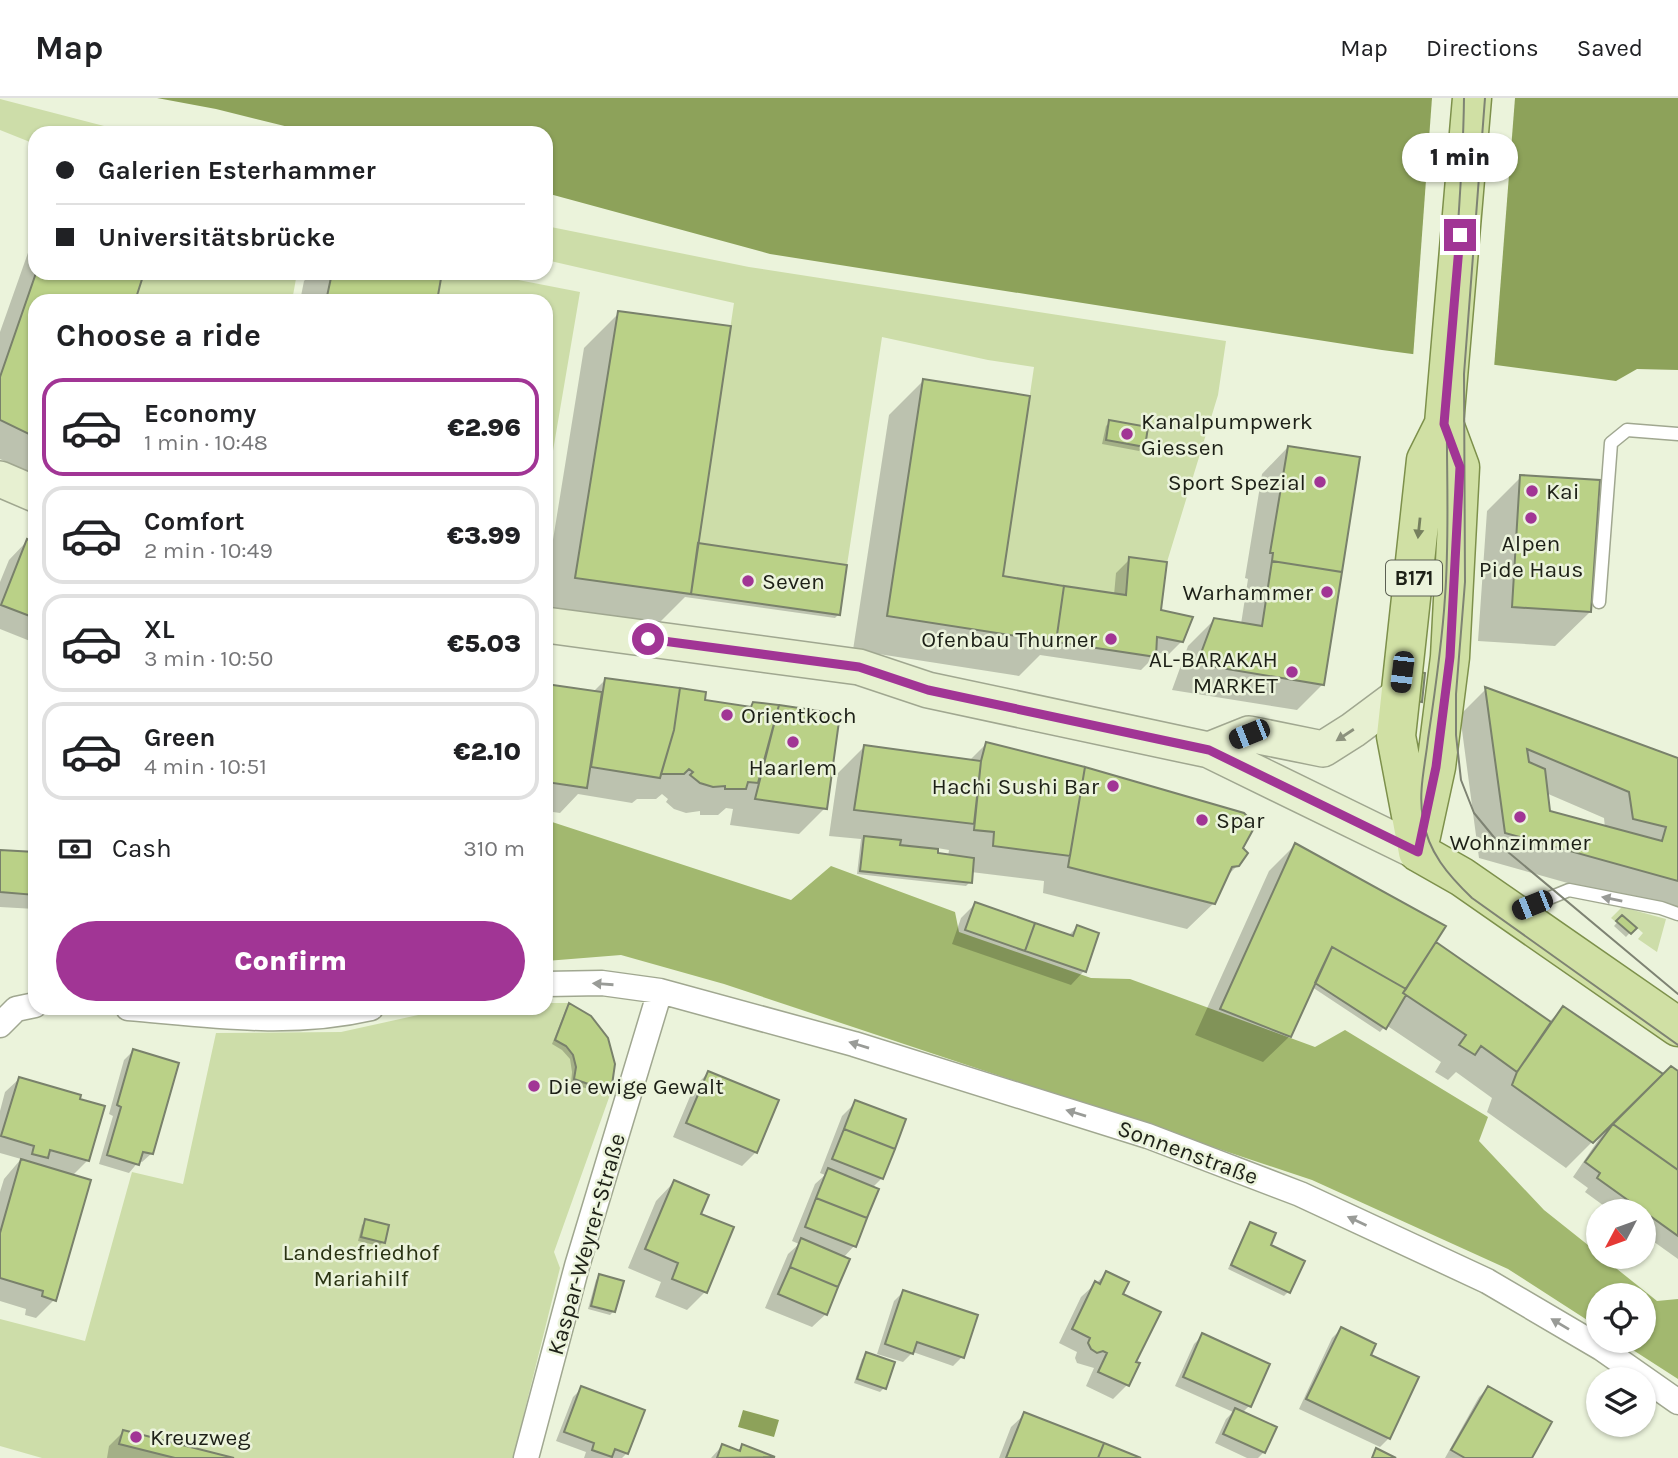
<!DOCTYPE html>
<meta charset="utf-8">
<style>
:root{--surface:#fff;--page:#f6f6f6;--text:#202124;--muted:#757577;--line:#e0e0e0;--accent:#a13595}
body{margin:0;font-family:Karla,sans-serif;background:var(--page);color:var(--text);height:100vh;display:flex;flex-direction:column;font-size:26px;white-space:nowrap}
*{box-sizing:border-box;margin:0}
p{font-size:23px;color:var(--muted)}
.icon{flex:none;width:38px;height:38px;fill:none;stroke:currentColor;stroke-width:2;stroke-linecap:round;stroke-linejoin:round}
.map{position:relative;flex:1;overflow:hidden}
.drawer{position:absolute;left:28px;top:196px;width:525px;height:721px;display:flex;flex-direction:column;background:var(--surface);border-radius:21px;box-shadow:0 2px 5px #0004}
.drawer>*{flex:none}
.guide{position:absolute;left:28px;top:28px;width:525px;height:154px;border-radius:21px;box-shadow:0 2px 5px #0004;display:grid;align-content:center;height:154px;padding:0 28px;background:var(--surface)}
.needle{width:46px;rotate:229deg}
.buttons{position:absolute;left:1586px;top:1101px;display:grid;gap:14px}
.buttons a{display:grid;place-items:center;width:70px;height:70px;border-radius:50%;background:var(--surface);box-shadow:0 2px 5px #0004;font-size:35px}
.end{position:absolute;width:32px;height:32px;margin:-16px;border:9px solid #a13595;background:#fff;box-shadow:0 0 0 4px #fff}
.from{border-radius:50%}
.bubble{position:absolute;height:49px;border-radius:24px;background:var(--surface);box-shadow:0 2px 5px #0004;font-size:23px;font-weight:800;line-height:49px;text-align:center}
.car{position:absolute;width:21px;height:42px;margin:-21px -10px;border-radius:9px;box-shadow:0 0 5px 2px #0007;background:linear-gradient(#222 24%,#8ab4d8 0 40%,#222 0 76%,#8ab4d8 0 86%,#222 0)}
.guide b{display:flex;align-items:center;gap:24px;height:66px;font-size:26px}
.guide b+b{border-top:2px solid var(--line)}
.guide i{width:18px;height:18px;background:var(--text)}
ul{padding:0;list-style:none}
li{display:flex;align-items:center;gap:21px;height:98px;margin:0 14px 10px;padding:0 14px;border:4px solid var(--line);border-radius:21px}
li div{flex:1}
li b{display:block;font-size:26px}
li em{font-style:normal;font-weight:800}
li.selected{border-color:var(--accent)}
li>.icon{width:63px;height:63px;stroke-width:1.5}
h2{padding:0 28px;font-size:32px;line-height:84px}
.pay{display:flex;align-items:center;gap:18px;height:77px;padding:0 28px;font-size:26px}
.pay p{margin-inline-start:auto}
.cta{display:flex;gap:14px;margin-top:auto;padding:14px 28px}
.cta a{flex:1;height:80px;border-radius:42px;background:var(--accent);color:#fff;font-size:28px;font-weight:800;line-height:80px;text-align:center}
header{display:flex;align-items:center;gap:42px;box-sizing:border-box;height:98px;padding:0 35px;background:var(--surface);border-bottom:2px solid var(--line)}
header strong{font-size:33px}
nav{display:flex;gap:38px;margin-inline-start:auto;font-size:24px}
.map>svg:first-child{display:block}
</style>
<header>
<strong>Map</strong>
<nav><a>Map</a><a>Directions</a><a>Saved</a></nav>
</header>
<div class="map">
<svg width="1678" height="1360" viewBox="0 0 1678 1360">
<rect width="100%" height="100%" fill="#ebf3db"/>
<path fill="#cddda9" d="M0,1L131,35H35V46L0,32Z
M546,128L749,169L1226,243L1218,297L1167,464L1129,459L1126,497L1003,478L1034,269L988,262L882,239L847,467L698,445L734,205L546,162Z
M144,175H297L292,203H135Z
M442,175H482L580,194L546,394V203H437Z
M1622,809L1666,821L1657,854L1638,841L1643,835L1623,817L1616,824L1611,820Z
M546,905H569L611,994L554,1154L560,1170L513,1360H42L0,1348V1221L85,1243L132,1074L183,1086L216,935L341,934L450,910H546Z"/>
<path fill="#a2b86f" d="M546,722L791,802L831,768L955,814L959,834L1091,880L1130,881L1315,949L1345,932L1488,1019L1479,1043L1544,1112L1598,1155V1158L1602,1159L1657,1203L1678,1201V1281L1619,1243L1643,1242V1197H1598V1229L1508,1171L1312,1082L724,886L621,857L546,863Z"/>
<path fill="#8da25a" d="M157,0H1678V272L1637,271L1616,283L1382,252L770,156L546,95V35H313L216,11Z
M743,1312L779,1322L774,1339L738,1329Z"/>
<path fill="#ebf3db" d="M1432,0H1515L1494,270L1413,260Z"/>
<path fill="#0003" fill-rule="evenodd" d="M35,135V175H143L133,203H35V377L0,361V234Z
M312,175H441L435,203H300L304,183Z
M619,215L697,447L839,516L835,520L685,499L655,529L546,515V485L584,250Z
M923,283L1001,480L1114,497L1116,475L1130,461L1159,514L1182,543L1168,557L1155,554L1154,559L1141,572L1040,557L1019,578L853,552L889,317Z
M1110,324L1143,349L1139,353L1102,346L1106,328Z
M1288,349L1323,586L1297,612L1172,592L1188,548L1214,522L1241,526L1248,481L1245,480L1262,376Z
M1521,379L1590,514L1555,548L1478,543L1487,413Z
M27,443L35,447V545L0,531V484L9,462Z
M605,582L703,604L749,611L753,606L838,618L825,710L799,736L730,727L733,711L726,710L718,717H700V713L686,715L674,711L666,704L668,701L662,696L656,701H637L632,705L578,696L560,715L546,713V588L592,595Z
M1486,591L1678,662V816L1479,760L1460,617ZM1546,695L1604,720L1605,730L1548,715Z
M986,646L1241,751L1238,767L1226,779L1214,805L1187,831L1043,795L1044,783L971,774L970,784L966,788L857,776L861,741L829,738L838,675L864,649L969,663ZM937,750L949,752L948,758L936,757Z
M1295,747L1549,924L1563,910L1663,978L1678,975V1161L1643,1136V1113H1611L1585,1094L1588,1090L1573,1079L1603,1035L1602,1034L1566,1070L1487,1014L1492,1000L1456,974L1448,982L1435,974L1441,964L1386,927L1380,934L1312,889L1290,938L1263,964L1195,937L1269,773Z
M0,753L35,756V811L0,809Z
M975,806L1068,838L1077,829L1084,873L1071,887L952,846L961,820Z
M1622,819L1634,830L1626,839L1614,828Z
M570,907L609,993L605,997L571,985L572,974L570,961L562,952L552,946L566,911Z
M133,953L152,1055L142,1064L139,1063L129,1075L99,1066L113,1018L109,1016L124,962Z
M708,975L756,1054L742,1068L673,1039L694,989Z
M19,981L88,1062L72,1078L54,1202L36,1220L25,1217L26,1211L0,1203V1094L4,1081L21,1061L0,1055V1013L5,994Z
M856,1004L882,1080L872,1090L854,1148L843,1160L826,1216L812,1229L765,1210L788,1156L799,1146L792,1143L815,1086L825,1077L820,1075L842,1018Z
M674,1084L698,1117L705,1194L687,1212L655,1199L661,1184L628,1170L656,1103Z
M366,1123L383,1144L379,1148L358,1143L362,1127Z
M1251,1126L1269,1148L1288,1194L1284,1198L1228,1171L1247,1130Z
M1107,1175L1121,1197L1134,1265L1137,1266L1127,1287L1113,1301L1086,1288L1094,1270L1077,1265L1075,1260L1077,1254L1059,1245L1081,1199Z
M600,1178L614,1213L610,1217L588,1211L596,1182Z
M903,1194L962,1259L953,1268L913,1254L903,1264L877,1256L894,1203Z
M1341,1231L1369,1258L1389,1340L1380,1349L1299,1311L1332,1240Z
M1203,1237L1249,1308L1242,1315L1264,1354L1258,1360H1247L1215,1345L1226,1321L1233,1314L1175,1288L1194,1246Z
M867,1257L884,1290L880,1294L854,1285L862,1261Z
M582,1290L627,1355L622,1360H584L586,1354L556,1343L573,1299Z
M1488,1290L1530,1360H1445L1479,1299Z
M1025,1316L1137,1360H999L1011,1329Z
M123,1334L227,1360H107L109,1348Z
M722,1348L737,1354L743,1348L773,1360H711Z"/>
<path fill="#bad187" stroke="#79816b" stroke-width="2" fill-rule="evenodd" d="M36,175H144L135,203H35V339L0,322V279Z
M332,175H442L437,203H326Z
M618,213L731,228L691,496L575,480Z
M923,281L1030,298L1003,478L1064,488L1056,544L887,518Z
M1109,322L1148,329L1145,349L1106,342Z
M1288,348L1360,359L1342,474L1272,463L1273,455H1270Z
M1520,377L1600,382L1591,514L1512,509Z
M27,441L35,445V520L1,507Z
M698,445L847,467L840,517L691,496Z
M1129,459L1167,464L1161,512L1193,519L1183,544L1157,539L1156,559L1056,544L1064,488L1126,497Z
M1272,463L1342,474L1324,587L1197,566L1214,520L1262,528Z
M1419,574L1425,575L1422,604L1416,603Z
M605,580L680,590L674,632L660,680L591,669Z
M546,586L602,594L587,690L546,684Z
M1485,589L1678,660V783L1505,735ZM1527,651L1629,694L1633,721L1666,729L1662,743L1550,713L1545,671L1529,664Z
M680,590L706,594L705,602L751,609L753,604L779,607L758,685L748,684L746,691H725V688L713,689L700,685L690,677L693,674L689,671L684,676H661L674,632Z
M779,607L840,616L827,711L755,701Z
M986,644L1085,669L1070,758L993,748L994,734L974,732L981,663Z
M864,647L981,663L974,726L854,712Z
M1085,669L1244,715L1249,720L1254,730L1243,750L1248,755L1239,768L1232,769L1215,806L1068,769Z
M864,738L901,742L900,747L938,751V755L974,760L972,785L860,773Z
M1295,745L1446,828L1406,891L1332,849L1291,939L1220,911Z
M0,752L35,754V797L0,794Z
M975,804L1035,825L1025,853L965,832Z
M1622,817L1637,830L1631,836L1616,823Z
M1035,825L1073,838L1077,827L1099,835L1086,874L1025,853Z
M1436,844L1551,924L1517,974L1481,948L1475,957L1459,947L1466,937L1403,895Z
M1332,849L1406,891L1403,895L1406,897L1386,931L1315,885Z
M569,905L591,918L608,940L615,966L611,994L574,981L576,969L573,957L566,948L555,942Z
M1563,908L1663,976L1593,1045L1512,987L1517,974Z
M133,951L179,965L153,1056L143,1054L139,1067L107,1057L121,1009L117,1007Z
M1671,968L1678,973V1072L1613,1026Z
M708,973L779,1002L757,1055L686,1025Z
M19,979L81,997L80,1001L105,1008L89,1063L50,1052L48,1060L32,1056L34,1048L1,1038Z
M855,1002L906,1021L895,1051L844,1031Z
M1613,1026L1678,1072V1138L1597,1080L1600,1075L1585,1064Z
M844,1031L895,1051L883,1081L832,1061Z
M21,1061L91,1082L56,1203L42,1198L43,1193L0,1180V1135Z
M828,1070L879,1091L867,1120L816,1100Z
M674,1082L709,1097L701,1116L734,1129L707,1195L672,1181L678,1165L645,1151Z
M816,1100L867,1120L856,1149L805,1129Z
M365,1121L389,1127L385,1145L361,1139Z
M1250,1124L1276,1135L1271,1147L1305,1163L1290,1195L1231,1167Z
M801,1140L850,1161L838,1189L790,1169Z
M790,1169L838,1189L827,1217L778,1196Z
M1106,1173L1129,1184L1123,1196L1161,1214L1136,1264L1140,1265L1129,1288L1098,1274L1107,1255L1103,1253L1097,1255L1091,1251L1088,1245L1090,1240L1072,1231L1095,1183L1100,1186Z
M599,1176L624,1183L615,1214L591,1208Z
M903,1192L978,1217L964,1260L917,1244L913,1256L885,1246Z
M1341,1229L1376,1246L1371,1257L1419,1279L1390,1341L1306,1301Z
M1202,1235L1270,1266L1251,1309L1183,1279Z
M866,1254L895,1264L886,1291L857,1281Z
M581,1288L645,1312L628,1356L615,1351L612,1359L592,1352L594,1345L564,1334Z
M1488,1288L1552,1324L1532,1360H1465L1451,1352Z
M1235,1310L1277,1329L1265,1355L1223,1336Z
M1024,1314L1104,1345L1098,1360H1006Z
M123,1332L234,1360H175L119,1346Z
M1104,1345L1141,1360H1098Z
M722,1346L740,1353L742,1346L775,1359L717,1360Z
M1376,1350L1396,1360H1372Z"/>
<g fill="none" stroke-linecap="round" stroke-linejoin="round">
<defs>
<path id="lane" d="M1599,504L1611,345L1627,332L1678,336
M1520,812L1569,792L1661,810L1678,816"/>
<path id="street" d="M546,886L602,885L660,893L854,946L1148,1038L1300,1096L1487,1183L1601,1250L1678,1304
M128,910C211,917 288,929 371,910
M0,927L16,911L35,907
M526,1360L577,1168L660,893"/>
<path id="secondary" d="M0,381L35,396
M546,527L859,569L928,592L1209,652L1418,754
M1209,652L1249,636L1323,651L1353,632L1400,597"/>
<path id="primary" d="M1421,738L1436,669L1450,559L1460,369L1444,326
M1418,754L1396,638L1426,362L1444,326L1472,0
M1418,754L1462,779L1678,929"/>
</defs>
<use href="#lane" stroke="#a0a790" stroke-width="15"/>
<use href="#street" stroke="#a0a790" stroke-width="27"/>
<use href="#secondary" stroke="#a0a790" stroke-width="38"/>
<use href="#primary" stroke="#7d904b" stroke-width="41"/>
<use href="#lane" stroke="#fff" stroke-width="12"/>
<use href="#street" stroke="#fff" stroke-width="24"/>
<use href="#secondary" stroke="#e7f0d1" stroke-width="35"/>
<use href="#primary" stroke="#d0e0a4" stroke-width="38"/>
<path stroke="#7e8373" stroke-width="2" d="M1464,0C1463,101 1450,202 1447,302C1446,368 1450,434 1445,499C1442,547 1435,594 1428,641C1425,668 1418,694 1423,721C1428,754 1448,777 1472,800L1678,947
M1485,0L1464,276L1465,484L1456,596V637L1461,682L1474,715L1502,749L1678,896"/>
</g>
<defs><path id="oneway-solid" d="M-6-.8H1V-3.2L6.5 0L1 3.2V.8H-6Z" transform="scale(1.75)"/></defs>
<use fill="#76805e" href="#oneway-solid" transform="translate(1419 430) rotate(96)"/>
<use fill="#8c927d" href="#oneway-solid" transform="translate(1345 637) rotate(147)"/>
<g fill="#999b97">
<use href="#oneway-solid" transform="translate(1612 801) rotate(-169)"/>
<use href="#oneway-solid" transform="translate(603 886) rotate(-176)"/>
<use href="#oneway-solid" transform="translate(859 947) rotate(-163)"/>
<use href="#oneway-solid" transform="translate(1076 1015) rotate(-163)"/>
<use href="#oneway-solid" transform="translate(1357 1123) rotate(-155)"/>
<use href="#oneway-solid" transform="translate(1560 1226) rotate(-149)"/>
</g>
<g fill="none" stroke-linecap="round" stroke-linejoin="round">
<path stroke="#a13595" stroke-width="9" d="M648,541L859,569L928,592L1209,652L1418,754L1436,669L1450,559L1460,369L1444,326L1460,137"/>
</g>
<g fill="#a13595" stroke="#ebf3db" stroke-width="2.5">
<circle cx="1127" cy="336" r="7"/>
<circle cx="1320" cy="384" r="7"/>
<circle cx="1532" cy="393" r="7"/>
<circle cx="1531" cy="420" r="7"/>
<circle cx="748" cy="483" r="7"/>
<circle cx="1327" cy="494" r="7"/>
<circle cx="1111" cy="541" r="7"/>
<circle cx="1292" cy="574" r="7"/>
<circle cx="727" cy="617" r="7"/>
<circle cx="793" cy="644" r="7"/>
<circle cx="1113" cy="688" r="7"/>
<circle cx="1520" cy="719" r="7"/>
<circle cx="1202" cy="722" r="7"/>
<circle cx="534" cy="988" r="7"/>
<circle cx="136" cy="1339" r="7"/>
</g>
<g text-anchor="middle" stroke-width="5" stroke-linejoin="round" paint-order="stroke">
<rect fill="#ebf3db" stroke="#5b5f52" stroke-width="2" x="1386" y="462.5" width="56" height="35" rx="5"/>
<g font-size="21" font-weight="bold" fill="#1d2017">
<text x="1414" y="487">B171</text>
</g>
<g font-size="23" fill="#1d2017" stroke="#ebf3db" text-anchor="start">
<text x="1141" y="331">Kanalpumpwerk<tspan x="1141" dy="26">Giessen</tspan></text>
<text x="1306" y="392" text-anchor="end">Sport Spezial</text>
<text x="1546" y="401">Kai</text>
<text x="1531" y="453" text-anchor="middle">Alpen<tspan x="1531" dy="26">Pide Haus</tspan></text>
<text x="762" y="491">Seven</text>
<text x="1313" y="502" text-anchor="end">Warhammer</text>
<text x="1097" y="549" text-anchor="end">Ofenbau Thurner</text>
<text x="1278" y="569" text-anchor="end">AL-BARAKAH<tspan x="1278" dy="26">MARKET</tspan></text>
<text x="741" y="625">Orientkoch</text>
<text x="793" y="677" text-anchor="middle">Haarlem</text>
<text x="1099" y="696" text-anchor="end">Hachi Sushi Bar</text>
<text x="1216" y="730">Spar</text>
<text x="1520" y="752" text-anchor="middle">Wohnzimmer</text>
<text x="548" y="996">Die ewige Gewalt</text>
<text x="150" y="1347">Kreuzweg</text>
</g>
<g font-size="23" fill="#1d2017" stroke="#ebf3db">
<text transform="translate(1188 1054) rotate(20)" y="8">Sonnenstraße</text>
<text transform="translate(586 1146) rotate(-74)" y="8">Kaspar-Weyrer-Straße</text>
</g>
<g font-size="23" fill="#293212" stroke="#ebf3db">
<text x="361" y="1162">Landesfriedhof<tspan x="361" dy="26">Mariahilf</tspan></text>
</g>
</g>
</svg>
<div class="buttons">
<a><svg class="needle" viewBox="-14 -14 28 28"><path d="M0-13l5 13h-10z" fill="#e53935"/><path d="M0 13l5-13h-10z" fill="#757577"/></svg></a>
<a><svg class="icon" aria-label="locate" viewBox="0 0 24 24"><circle cx="12" cy="12" r="6"/><path d="M12 2v4M12 18v4M2 12h4M18 12h4"/></svg></a>
<a><svg class="icon" aria-label="layers" viewBox="0 0 24 24"><path d="M12 4l9 5-9 5-9-5zM3 14l9 5 9-5"/></svg></a>
</div>
<i class="end from" style="left:648px;top:541px"></i>
<i class="end" style="left:1460px;top:137px"></i>
<div class="bubble" style="left:1402px;top:35px;width:116px">1 min</div>
<i class="car" style="left:1402px;top:574px;rotate:187deg"></i>
<i class="car" style="left:1249px;top:636px;rotate:248deg"></i>
<i class="car" style="left:1532px;top:807px;rotate:248deg"></i>
<div class="guide">
<b><i class="from"></i>Galerien Esterhammer</b>
<b><i></i>Universitätsbrücke</b>
</div>
<section class="drawer">
<h2>Choose a ride</h2>
<ul>
<li class="selected"><svg class="icon" aria-label="car" viewBox="0 0 24 24"><path d="M5 17H2v-5l4-1 3-4h7l3 4 3 1v5h-3M9 17h6M6 11h13"/><circle cx="7" cy="17" r="2"/><circle cx="17" cy="17" r="2"/></svg><div><b>Economy</b><p>1 min · 10:48</p></div><em>€2.96</em></li>
<li><svg class="icon" aria-label="car" viewBox="0 0 24 24"><path d="M5 17H2v-5l4-1 3-4h7l3 4 3 1v5h-3M9 17h6M6 11h13"/><circle cx="7" cy="17" r="2"/><circle cx="17" cy="17" r="2"/></svg><div><b>Comfort</b><p>2 min · 10:49</p></div><em>€3.99</em></li>
<li><svg class="icon" aria-label="car" viewBox="0 0 24 24"><path d="M5 17H2v-5l4-1 3-4h7l3 4 3 1v5h-3M9 17h6M6 11h13"/><circle cx="7" cy="17" r="2"/><circle cx="17" cy="17" r="2"/></svg><div><b>XL</b><p>3 min · 10:50</p></div><em>€5.03</em></li>
<li><svg class="icon" aria-label="car" viewBox="0 0 24 24"><path d="M5 17H2v-5l4-1 3-4h7l3 4 3 1v5h-3M9 17h6M6 11h13"/><circle cx="7" cy="17" r="2"/><circle cx="17" cy="17" r="2"/></svg><div><b>Green</b><p>4 min · 10:51</p></div><em>€2.10</em></li>
</ul>
<div class="pay"><svg class="icon" aria-label="cash" viewBox="0 0 24 24"><path d="M3 7h18v10H3z"/><circle cx="12" cy="12" r="2"/></svg>Cash<p>310 m</p></div>
<div class="cta"><a>Confirm</a></div>
</section>
</div>
